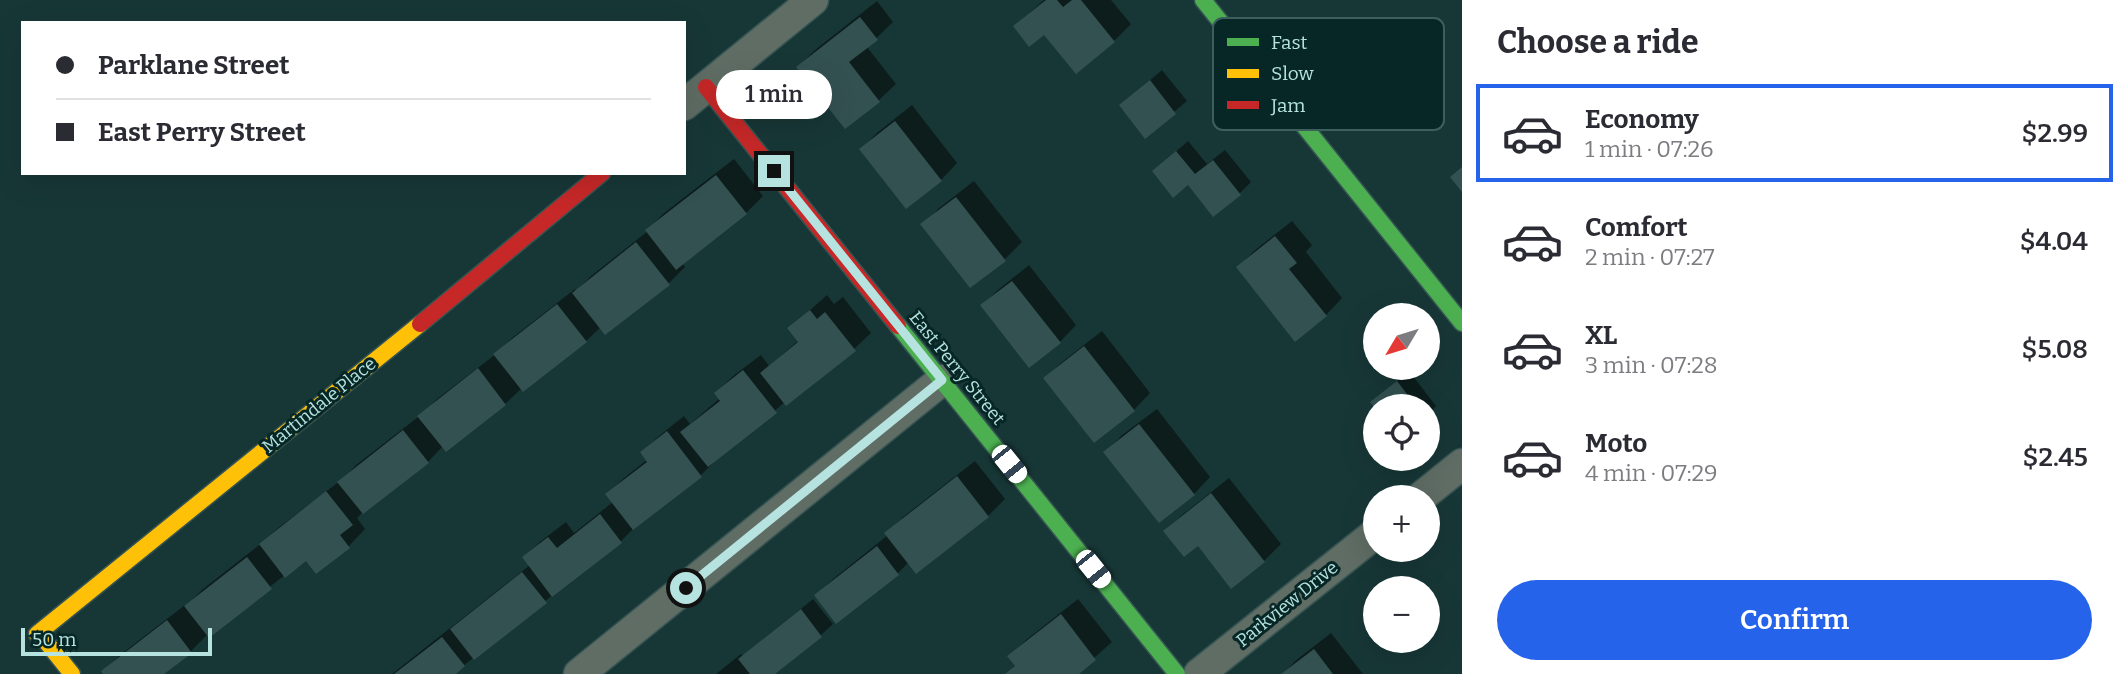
<!DOCTYPE html>
<meta charset="utf-8">
<style>
:root{--surface:#fff;--page:#f2f2f3;--text:#2b2b33;--muted:#7c7c81;--line:#e1e1e2;--accent:#2563eb}
body{margin:0;font-family:Bitter,serif;background:var(--page);color:var(--text);height:100vh;display:flex;flex-direction:column;font-size:26px;white-space:nowrap}
*{box-sizing:border-box;margin:0}
p{font-size:23px;color:var(--muted)}
.icon{flex:none;width:38px;height:38px;fill:none;stroke:currentColor;stroke-width:2;stroke-linecap:round;stroke-linejoin:round}
.map{position:relative;flex:1;overflow:hidden}
.side{display:flex;flex-direction:column;background:var(--surface);width:665px}
.side>*{flex:none}
.top-card{position:absolute;left:21px;top:21px;width:665px;height:154px;border-radius:0px;box-shadow:0 7px 28px #0002;display:grid;align-content:center;height:154px;padding:0 35px;background:var(--surface)}
.needle{width:46px;rotate:232deg}
.tools{position:absolute;left:1363px;top:303px;display:grid;gap:14px}
.tools a{display:grid;place-items:center;width:77px;height:77px;border-radius:50%;background:var(--surface);box-shadow:0 7px 28px #0002;font-size:35px}
.scale{position:absolute;left:21px;bottom:18px;width:191px;box-sizing:border-box;padding-left:7px;border:4px solid #b6e3e0;border-top:0;font-size:19px;line-height:24px;white-space:nowrap;color:#b6e3e0;-webkit-text-stroke:5px #072727;paint-order:stroke}
.end{position:absolute;width:32px;height:32px;margin:-16px;border:9px solid #b6e3e0;background:#111;box-shadow:0 0 0 4px #111}
.from{border-radius:50%}
.bubble{position:absolute;height:49px;border-radius:24px;background:var(--surface);box-shadow:0 7px 28px #0002;font-size:23px;font-weight:600;line-height:49px;text-align:center}
.car{position:absolute;width:21px;height:42px;margin:-21px -10px;border-radius:9px;box-shadow:0 0 5px 2px #0007;background:linear-gradient(#fff 24%,#345 0 40%,#fff 0 76%,#345 0 86%,#fff 0)}
.top-card b{display:flex;align-items:center;gap:24px;height:66px;font-size:26px}
.top-card b+b{border-top:2px solid var(--line)}
.top-card i{width:18px;height:18px;background:var(--text)}
ul{padding:0;list-style:none}
li{display:flex;align-items:center;gap:21px;height:98px;margin:0 14px 10px;padding:0 21px;border:4px solid transparent;border-radius:0px}
li div{flex:1}
li b{display:block;font-size:26px}
li em{font-style:normal;font-weight:600}
li.current{border-color:var(--accent)}
li>.icon{width:63px;height:63px;stroke-width:1.5}
h2{padding:0 35px;font-size:32px;line-height:84px}
.action{display:flex;gap:14px;margin-top:auto;padding:14px 35px}
.action a{flex:1;height:80px;border-radius:42px;background:var(--accent);color:#fff;font-size:28px;font-weight:600;line-height:80px;text-align:center}
main{display:flex;flex:1;min-height:0}
.map>svg:first-child{display:block}
</style>
<main>
<div class="map">
<svg width="1462" height="674" viewBox="0 0 1462 674">
<rect width="100%" height="100%" fill="#173736"/>
<path fill="#0007" d="M1044,0H1111L1131,24L1114,41L1076,72L1045,32L1015,26Z
M877,1L893,22L867,47L896,84L879,100L845,127L798,67L815,50Z
M1162,70L1187,101L1145,136L1121,105Z
M912,105L957,163L941,180L861,149L878,132Z
M1188,141L1207,164L1225,150L1251,182L1239,194L1189,183L1154,171Z
M734,159L763,196L746,213L682,263L685,267L668,284L601,327L586,341L522,388L505,404L447,450L443,446L428,462L363,512L357,518L365,529L349,546L316,571L306,559L208,634L191,651L161,674H105L103,671L120,655L185,605L186,606L203,589L263,542L278,528L345,477L356,465L422,414L437,399L496,354L512,338L575,289L576,291L591,276L648,231L647,230L664,213Z
M974,181L1022,242L1005,259L970,286L923,225L939,208Z
M1292,221L1312,245L1306,252L1342,298L1326,315L1238,267L1255,250Z
M1029,265L1076,325L1060,342L982,305L999,289Z
M827,295L834,304L843,297L871,333L854,349L785,402L718,458L701,475L638,524L621,541L453,674H392L530,565L524,557L541,541L566,522L574,533L613,502L607,494L624,478L648,459L642,452L659,436L684,416L690,424L720,398L716,393L733,376L761,355L769,366L799,340L789,329Z
M1102,331L1150,393L1134,410L1045,378L1062,362Z
M1409,371L1436,406L1428,415V406H1376L1372,402Z
M1157,409L1210,477L1194,494L1106,452L1122,435Z
M975,461L1005,499L988,516L909,562L898,573L836,622L816,595L833,579L888,535L887,534L903,517Z
M1229,478L1281,544L1264,561L1231,586L1198,544L1165,531L1182,515Z
M813,599L833,624L821,635L772,674H716L741,654L743,656Z
M1078,599L1112,642L1076,674H1007L1016,665L1009,656L1026,640Z
M1331,633L1363,674H1283L1295,661Z"/>
<path fill="#345152" d="M1046,0H1057L1063,7L1072,0H1081L1115,42L1076,74L1044,35L1029,47L1013,26Z
M860,17L878,40L849,62L880,102L845,129L796,67Z
M1150,80L1176,114L1145,139L1119,105Z
M895,121L942,181L906,209L859,149Z
M1176,151L1195,174L1213,160L1241,195L1213,217L1188,185L1173,198L1152,171Z
M1462,167V192L1450,177Z
M716,175L747,214L676,270L645,230Z
M956,197L1006,261L970,288L920,224Z
M1275,236L1297,263L1289,269L1327,316L1295,342L1236,267Z
M636,242L670,285L605,335L572,293Z
M1012,281L1061,343L1029,368L980,305Z
M557,304L587,342L523,392L493,354Z
M810,310L817,319L825,312L856,351L786,406L760,373L798,342L787,328Z
M1084,346L1135,411L1094,443L1043,378Z
M478,368L506,405L446,452L417,416Z
M743,370L777,413L708,467L680,432L720,401L714,393Z
M1397,381L1416,406H1376V409L1370,402Z
M1139,424L1195,495L1159,523L1103,452Z
M403,430L429,463L363,514L337,482Z
M667,431L702,477L633,530L605,494L647,462L640,452Z
M957,476L989,517L916,574L884,533Z
M326,491L353,525L340,535L350,548L316,574L306,561L285,578L259,544Z
M1211,493L1265,562L1231,589L1198,546L1184,557L1163,531Z
M600,514L622,543L552,597L522,557L548,537L557,548Z
M877,546L899,575L836,624L814,595Z
M247,557L272,589L209,638L184,606Z
M522,572L547,603L474,660L450,629Z
M801,609L822,637L775,674H750L738,659Z
M1061,614L1096,660L1079,674H1005L1015,666L1007,656Z
M167,620L192,653L164,674H103L101,671Z
M442,637L465,666L456,674H394Z
M1314,649L1333,674H1281Z"/>
<g fill="none" stroke-linecap="round" stroke-linejoin="round">
<defs>
<path id="street" d="M684,105L813,0
M1421,497L1462,464
M579,674L942,380
M1199,674L1376,533"/>
<path id="fast" d="M1203,0L1462,323
M898,326L1177,674"/>
<path id="slow" d="M72,674L40,634H37L420,324"/>
<path id="jam" d="M706,87L898,326
M420,324L602,173"/>
</defs>
<use href="#street" stroke="#365452" stroke-width="33"/>
<use href="#fast" stroke="#365452" stroke-width="19"/>
<use href="#slow" stroke="#365452" stroke-width="19"/>
<use href="#jam" stroke="#365452" stroke-width="19"/>
<use href="#street" stroke="#5f6d65" stroke-width="30"/>
<use href="#fast" stroke="#4caf50" stroke-width="16"/>
<use href="#slow" stroke="#ffc107" stroke-width="16"/>
<use href="#jam" stroke="#c62828" stroke-width="16"/>
</g>
<g fill="none" stroke-linecap="round" stroke-linejoin="round">
<path stroke="#b6e3e0" stroke-width="9" d="M686,588L942,380L774,171"/>
</g>
<g text-anchor="middle" stroke-width="6" stroke-linejoin="round" paint-order="stroke">
<g font-size="18" fill="#b6e3e0" stroke="#072727">
<text transform="translate(957 368) rotate(51)" y="6">East Perry Street</text>
<text transform="translate(319 405) rotate(-39)" y="6">Martindale Place</text>
<text transform="translate(1287 604) rotate(-39)" y="6">Parkview Drive</text>
</g>
</g>
<rect x="1213" y="18" width="231" height="112" rx="10" fill="#072727" stroke="#3c5f5e" stroke-width="2"/>
<rect x="1227" y="38" width="32" height="8" fill="#4caf50"/>
<rect x="1227" y="69" width="32" height="9" fill="#ffc107"/>
<rect x="1227" y="101" width="32" height="8" fill="#c62828"/>
<g font-size="19" fill="#b6e3e0">
<text x="1271" y="49">Fast</text>
<text x="1271" y="80">Slow</text>
<text x="1271" y="112">Jam</text>
</g>
</svg>
<div class="tools">
<a><svg class="needle" viewBox="-14 -14 28 28"><path d="M0-13l5 13h-10z" fill="#e53935"/><path d="M0 13l5-13h-10z" fill="#7c7c81"/></svg></a>
<a><svg class="icon" aria-label="locate" viewBox="0 0 24 24"><circle cx="12" cy="12" r="6"/><path d="M12 2v4M12 18v4M2 12h4M18 12h4"/></svg></a>
<a>+</a>
<a>−</a>
</div>
<div class="scale">50 m</div>
<i class="end from" style="left:686px;top:588px"></i>
<i class="end" style="left:774px;top:171px"></i>
<div class="bubble" style="left:716px;top:70px;width:116px">1 min</div>
<i class="car" style="left:1009px;top:464px;rotate:141deg"></i>
<i class="car" style="left:1093px;top:569px;rotate:141deg"></i>
<div class="top-card">
<b><i class="from"></i>Parklane Street</b>
<b><i></i>East Perry Street</b>
</div>
</div>
<section class="side">
<h2>Choose a ride</h2>
<ul>
<li class="current"><svg class="icon" aria-label="car" viewBox="0 0 24 24"><path d="M5 17H2v-5l4-1 3-4h7l3 4 3 1v5h-3M9 17h6M6 11h13"/><circle cx="7" cy="17" r="2"/><circle cx="17" cy="17" r="2"/></svg><div><b>Economy</b><p>1 min · 07:26</p></div><em>$2.99</em></li>
<li><svg class="icon" aria-label="car" viewBox="0 0 24 24"><path d="M5 17H2v-5l4-1 3-4h7l3 4 3 1v5h-3M9 17h6M6 11h13"/><circle cx="7" cy="17" r="2"/><circle cx="17" cy="17" r="2"/></svg><div><b>Comfort</b><p>2 min · 07:27</p></div><em>$4.04</em></li>
<li><svg class="icon" aria-label="car" viewBox="0 0 24 24"><path d="M5 17H2v-5l4-1 3-4h7l3 4 3 1v5h-3M9 17h6M6 11h13"/><circle cx="7" cy="17" r="2"/><circle cx="17" cy="17" r="2"/></svg><div><b>XL</b><p>3 min · 07:28</p></div><em>$5.08</em></li>
<li><svg class="icon" aria-label="car" viewBox="0 0 24 24"><path d="M5 17H2v-5l4-1 3-4h7l3 4 3 1v5h-3M9 17h6M6 11h13"/><circle cx="7" cy="17" r="2"/><circle cx="17" cy="17" r="2"/></svg><div><b>Moto</b><p>4 min · 07:29</p></div><em>$2.45</em></li>
</ul>
<div class="action"><a>Confirm</a></div>
</section>
</main>
